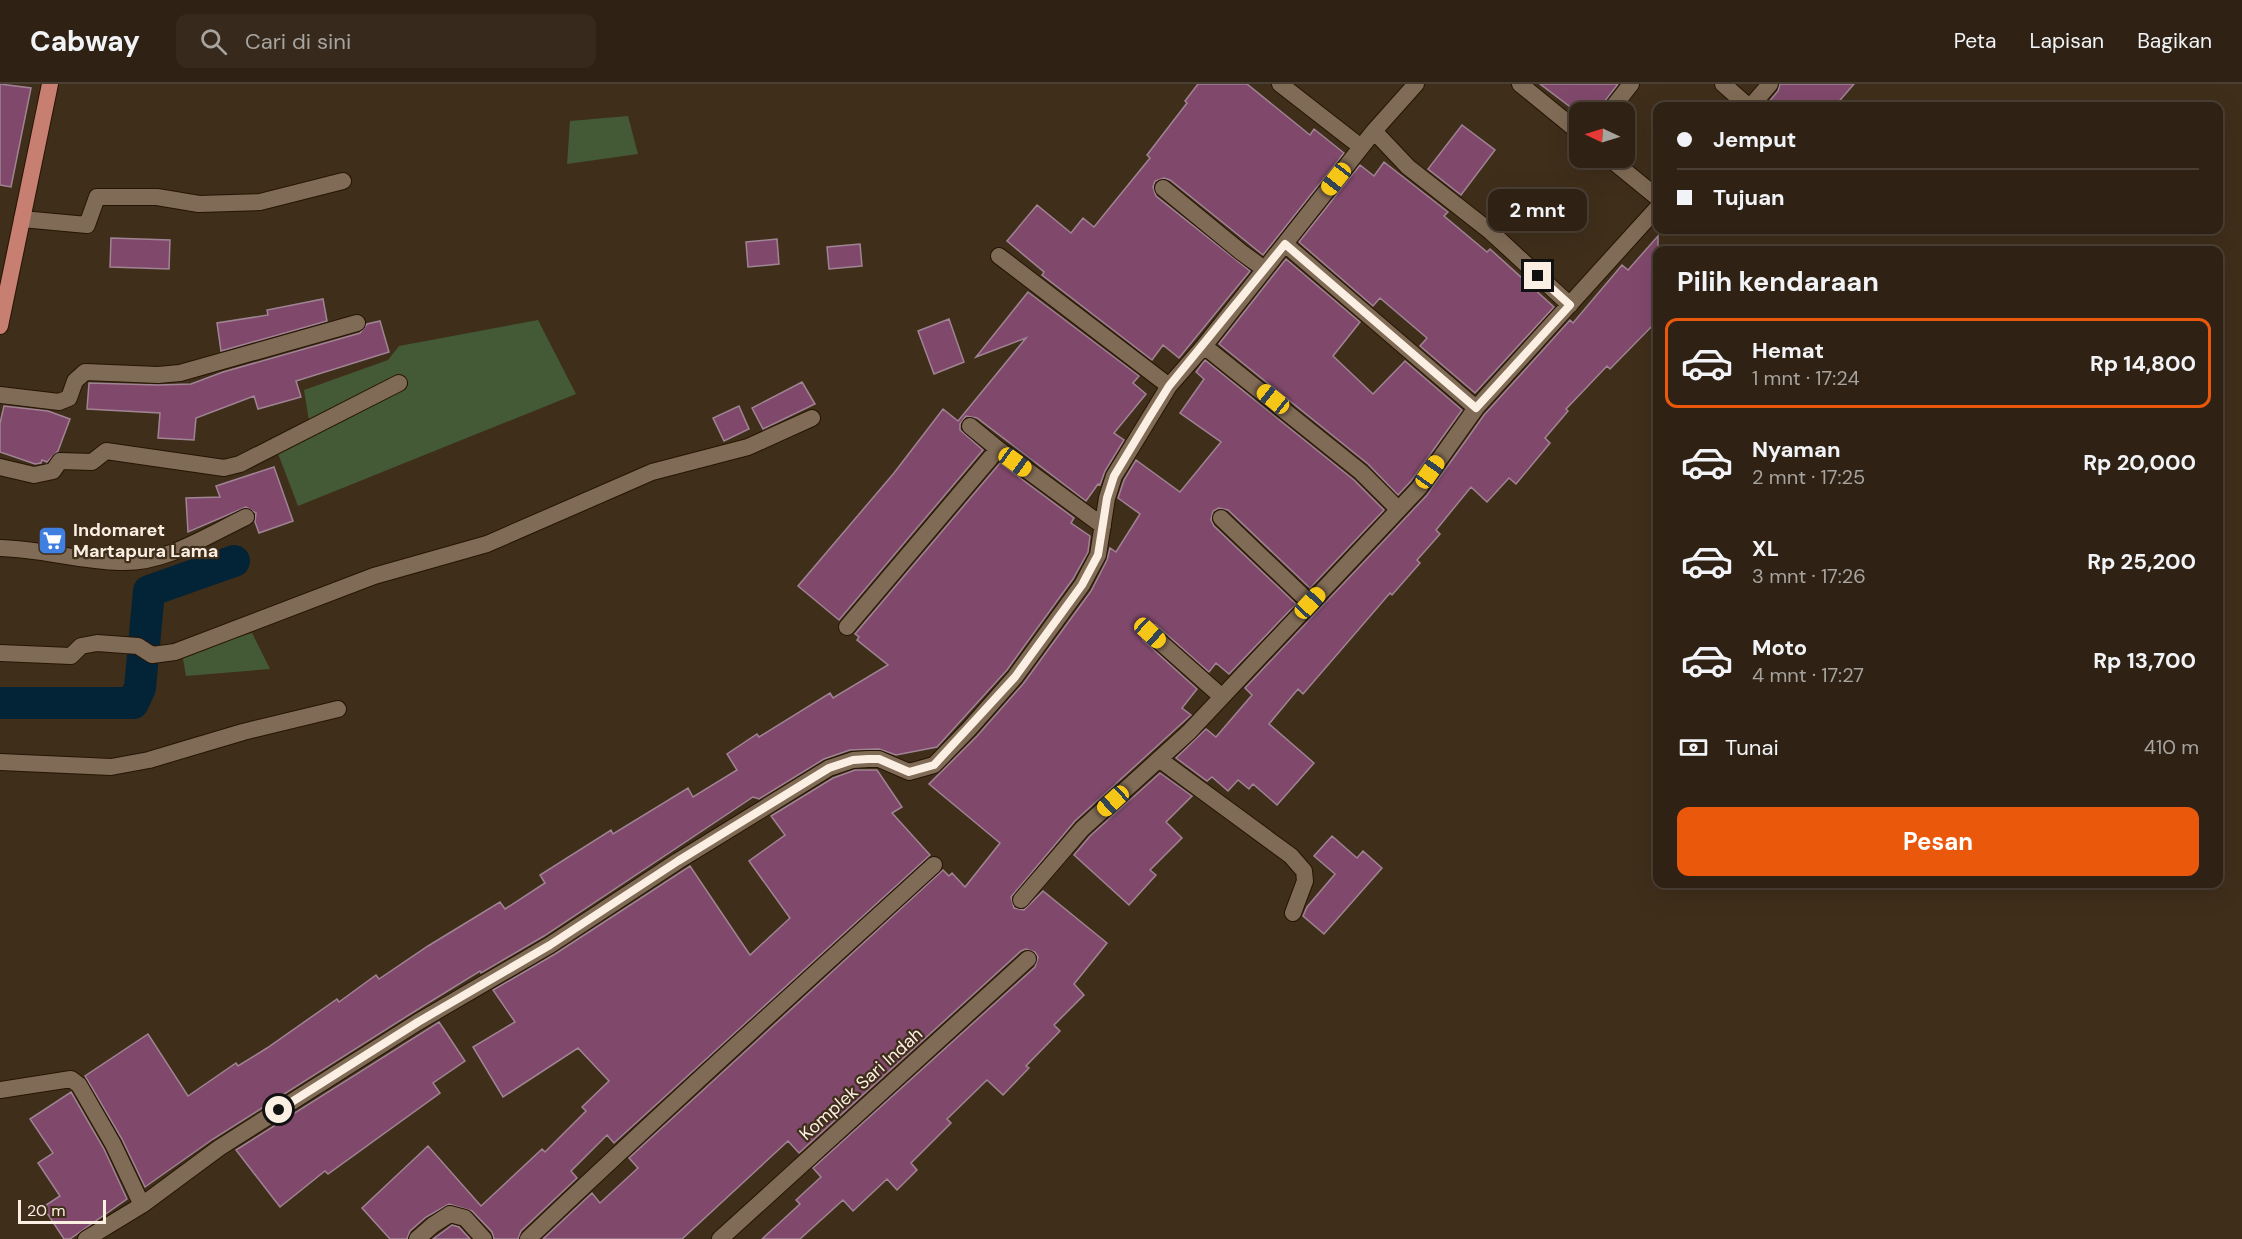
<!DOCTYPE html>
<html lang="id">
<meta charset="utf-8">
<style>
:root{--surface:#2f2214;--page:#372a1d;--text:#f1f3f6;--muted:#a7a4a0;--line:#4a3f34;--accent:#ea580c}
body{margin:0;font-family:"DM Sans",sans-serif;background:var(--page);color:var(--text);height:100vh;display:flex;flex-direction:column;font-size:22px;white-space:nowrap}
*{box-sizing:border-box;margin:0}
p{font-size:20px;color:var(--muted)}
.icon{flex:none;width:33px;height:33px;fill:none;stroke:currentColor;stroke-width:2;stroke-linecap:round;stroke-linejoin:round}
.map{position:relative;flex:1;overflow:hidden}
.details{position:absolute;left:1653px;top:162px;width:570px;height:642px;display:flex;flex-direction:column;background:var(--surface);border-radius:12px;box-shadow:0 6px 24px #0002,0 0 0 2px var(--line)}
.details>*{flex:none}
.guide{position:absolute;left:1653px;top:18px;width:570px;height:132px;border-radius:12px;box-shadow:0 6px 24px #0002,0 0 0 2px var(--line);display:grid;align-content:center;height:132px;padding:0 24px;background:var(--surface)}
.needle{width:39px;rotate:274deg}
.fabs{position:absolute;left:1569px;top:18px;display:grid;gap:12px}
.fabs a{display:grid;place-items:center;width:66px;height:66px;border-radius:12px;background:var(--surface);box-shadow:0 6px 24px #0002,0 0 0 2px var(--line);font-size:30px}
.scale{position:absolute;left:18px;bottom:15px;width:88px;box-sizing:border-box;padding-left:6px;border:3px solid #fbefe3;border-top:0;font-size:16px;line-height:21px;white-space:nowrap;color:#fbefe3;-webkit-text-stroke:4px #3f2e1a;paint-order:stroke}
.end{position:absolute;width:27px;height:27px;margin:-14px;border:8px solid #fbefe3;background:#111;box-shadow:0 0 0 3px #111}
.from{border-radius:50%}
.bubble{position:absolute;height:42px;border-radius:12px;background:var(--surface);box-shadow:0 6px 24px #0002,0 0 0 2px var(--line);font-size:20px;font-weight:700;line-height:42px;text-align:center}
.car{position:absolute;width:18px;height:36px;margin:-18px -9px;border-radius:8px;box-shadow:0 0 4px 2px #0007;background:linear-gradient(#f5c518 24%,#345 0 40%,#f5c518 0 76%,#345 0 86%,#f5c518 0)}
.guide b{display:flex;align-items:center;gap:21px;height:57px;font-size:22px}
.guide b+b{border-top:2px solid var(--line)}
.guide i{width:15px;height:15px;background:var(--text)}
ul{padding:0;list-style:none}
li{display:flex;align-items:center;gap:18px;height:90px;margin:0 12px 9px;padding:0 12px;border:3px solid transparent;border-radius:12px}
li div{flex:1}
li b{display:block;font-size:22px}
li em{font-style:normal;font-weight:700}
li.selected{border-color:var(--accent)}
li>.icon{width:54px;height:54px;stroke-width:1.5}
h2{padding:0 24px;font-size:27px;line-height:72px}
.pay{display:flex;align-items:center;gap:15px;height:66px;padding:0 24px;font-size:22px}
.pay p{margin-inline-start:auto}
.primary-button{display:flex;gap:12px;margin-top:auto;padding:12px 24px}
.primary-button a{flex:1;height:69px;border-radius:12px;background:var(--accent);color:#fff;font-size:24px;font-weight:700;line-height:69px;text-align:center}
header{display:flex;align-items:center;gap:36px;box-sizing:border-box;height:84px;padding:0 30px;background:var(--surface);border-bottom:2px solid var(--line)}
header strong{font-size:28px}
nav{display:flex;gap:33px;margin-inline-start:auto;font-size:21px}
.search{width:420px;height:54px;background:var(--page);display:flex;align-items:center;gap:15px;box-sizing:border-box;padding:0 21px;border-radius:12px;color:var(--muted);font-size:22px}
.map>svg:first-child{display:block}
</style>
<header>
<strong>Cabway</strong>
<div class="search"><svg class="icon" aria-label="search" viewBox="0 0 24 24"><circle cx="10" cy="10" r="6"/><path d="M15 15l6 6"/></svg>Cari di sini</div>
<nav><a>Peta</a><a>Lapisan</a><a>Bagikan</a></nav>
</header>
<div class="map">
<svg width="2242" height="1155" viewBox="0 0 2242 1155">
<rect width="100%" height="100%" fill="#3f2e1a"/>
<path fill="#445935" d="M628,32L638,70L567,80L570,37Z
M538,236L576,310L298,422L274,359L309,337L304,306L388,276L399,262Z
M252,549L270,585L186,592L182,569Z"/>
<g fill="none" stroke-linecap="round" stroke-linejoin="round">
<path stroke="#032337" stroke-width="32" d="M0,619H133L140,604L149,507L234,477"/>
</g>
<path fill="#80496c" stroke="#a08494" stroke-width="1.5" d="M0,0L31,4L11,103L0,101Z
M1198,0H1247L1310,51L1314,45L1344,69L1263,171L1170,96L1164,94L1155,97L1153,103L1156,112L1250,187L1179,274L1163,261L1152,276L1042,191L1044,188L1007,157L1037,121L1071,149L1083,134L1094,143L1150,74L1147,71L1187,19L1185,17Z
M1540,0H1618L1601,22L1599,28H1577Z
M1780,0H1854L1835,22H1770L1767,20L1778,7Z
M1462,41L1495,66L1461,111L1428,85Z
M1384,78L1448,128L1444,132L1487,168L1490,165L1554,223L1475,309L1420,262L1427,254L1380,214L1373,222L1299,158L1360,81L1374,92Z
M1658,152V236L1610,285L1607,282L1566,325L1568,327L1545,354L1550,359L1516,400L1509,394L1487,418L1471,403L1436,446L1440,450L1417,476L1420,479L1392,511L1390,509L1303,610L1298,605L1269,640L1314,679L1277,721L1253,700L1249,705L1238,696L1228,707L1212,693L1207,697L1176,674L1206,645L1216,653L1252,611L1245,604L1427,411L1484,331L1570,236L1573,239L1622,181L1628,186Z
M111,154L170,156L169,185L110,183Z
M777,155L779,180L748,183L746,158Z
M860,160L862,182L829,185L827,163Z
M1286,175L1360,238L1333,272L1373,310L1405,277L1462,326L1411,397L1398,411L1368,380L1219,260Z
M1028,208L1139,292L1133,299L1146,310L1114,349L1124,356L1105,387L1100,401L1098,400L1086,417L977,334L966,332L960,340V346L983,366L839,536L798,502L894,389L943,325L958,337L1026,254L976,273Z
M323,215L327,237L221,267L217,239L268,231L267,226Z
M949,235L964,278L934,290L918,247Z
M380,237L389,268L296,297L301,313L258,325L254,312L196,334L194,356L158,354L160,329L87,325L89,299L158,301L191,300L223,288L360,249L367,240Z
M1205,276L1354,396L1384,426L1310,504L1228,426L1219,424L1213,427L1211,436L1214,442L1296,520L1229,590L1216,579L1209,588L1156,541L1147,539L1142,543L1140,547L1143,556L1197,605L1182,624L1191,631L1075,737L1011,813L1014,824L1024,826L1043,807L1107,859L1074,900L1084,911L1054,941L1060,947L1026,982L1029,984L1003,1011L987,996L947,1035L951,1039L911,1079L917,1086L897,1106L887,1095L853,1127L843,1116L800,1155H762L800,1120L796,1116L821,1093L813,1084L1035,883L1038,873L1035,868L1026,865L1021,867L799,1069L788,1057L682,1155H543L592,1109L600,1119L638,1084L629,1074L943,786L949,792L952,789L965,803L1000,759L929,700L977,652L1023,600L1091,507L1107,476L1110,464L1116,468L1140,430L1118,414L1124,396L1136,376L1180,408L1221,358L1180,329L1204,295L1196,288Z
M802,298L815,320L763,345L752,324Z
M4,322L48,327L70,335L58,367L47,378L42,376L41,379L35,380L0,368V339Z
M739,322L749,345L724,357L713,334Z
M1000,379L1074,434L1071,439L1090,452L1088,468L1073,495L1007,586L937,663L896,671L879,665L850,666L824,675L759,715L753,713L544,852L481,889L480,887L412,929L213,1055L145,1103L122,1055L85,992L148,950L188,1012L236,979L238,982L267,964L337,915L339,918L376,891L379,895L428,862L500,818L505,825L545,799L540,791L611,746L613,750L688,704L693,713L737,686L727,670L757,650L759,653L830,609L833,614L888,581L857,556L859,553L855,550Z
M274,383L293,437L259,449L255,438L256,429L246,423L188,448L186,414L220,413L216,402Z
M855,686H877L902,723L892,729L930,771L614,1059L607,1051L571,1087L577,1094L521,1147L518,1155H494L492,1148L472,1127L449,1120L426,1133L410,1147L407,1155H390L362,1124L428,1062L481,1122L542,1065L545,1068L586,1027L582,1023L609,997L578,964L503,1013L473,963L515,938L493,906L555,870L690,782L750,871L790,834L749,777L785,751L771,732L833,694Z
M1160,689L1192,712L1166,738L1182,754L1150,786L1156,791L1129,821L1074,771L1090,752Z
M1332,752L1357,774L1363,767L1382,784L1324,850L1303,832L1307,823L1335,790L1314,772Z
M439,938L465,977L433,999L440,1009L328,1090L325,1087L280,1123L236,1066Z
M71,1008L104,1065L127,1115L70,1155H64L43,1123L60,1112L38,1079L53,1069L30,1035Z
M452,1141L459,1143L470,1155H433Z"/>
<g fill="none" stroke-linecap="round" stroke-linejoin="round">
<defs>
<path id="minor" d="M1280,0L1361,63
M1520,0L1580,49
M1723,0L1748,22
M1751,22L1770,0
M1609,28L1631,0
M1374,47L1408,83L1491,148L1570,221
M1609,74L1658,114
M1163,104L1241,168L1263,184
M22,135L87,141L97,113H157L199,120L260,118L343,97
M1285,160L1476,324
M999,172L1169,302
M1204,262L1361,388L1398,425
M0,311L59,318L69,314L75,297L85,288L158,291L180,289L357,239
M970,342L998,365L1103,442
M0,383L34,391L53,387L60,377L92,378L106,367L224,384L240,380L399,299
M1221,434L1310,519
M0,464C41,465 80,477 120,478C165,480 208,451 246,433
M847,543L998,365
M1150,549L1222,613
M0,569L71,572L81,562L97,559L138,562L152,571L175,568L374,492L487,460L652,388L748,363L812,334
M1159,675L1291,772L1304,787L1305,797L1293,829
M0,678L111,683L149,676L243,648L338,625
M1021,816L1082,745L1189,648L1419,404L1476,324L1658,123
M0,1006L71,995L79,1001L113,1060L142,1121
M86,1155L142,1121L219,1064L418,938L550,861L678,777L829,684L853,676L868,675H879L909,688L934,681L969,645L1015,593L1082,501L1098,471L1107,414L1114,392L1169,302L1204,262L1374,47L1416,0
M417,1155L433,1141L450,1130L465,1134L484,1155
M528,1155C661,1028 798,905 934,781
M720,1155L1028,875"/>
<path id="primary" d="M0,242L50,0"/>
</defs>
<use href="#minor" stroke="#261503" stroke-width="18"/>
<use href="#primary" stroke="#261503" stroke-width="18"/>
<use href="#minor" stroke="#806b56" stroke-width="16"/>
<use href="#primary" stroke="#c67f71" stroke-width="16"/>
</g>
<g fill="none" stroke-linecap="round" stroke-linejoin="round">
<path stroke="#fbefe3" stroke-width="8" d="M279,1026L418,938L550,861L678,777L829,684L853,676L868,675H879L909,688L934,681L1015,593L1082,501L1098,471L1107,414L1114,392L1149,334L1169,302L1285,160L1476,324L1570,221L1538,192"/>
</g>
<defs>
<symbol id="supermarket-square" viewBox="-11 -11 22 22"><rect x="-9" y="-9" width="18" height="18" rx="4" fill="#3f7fe0" stroke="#3f2e1a"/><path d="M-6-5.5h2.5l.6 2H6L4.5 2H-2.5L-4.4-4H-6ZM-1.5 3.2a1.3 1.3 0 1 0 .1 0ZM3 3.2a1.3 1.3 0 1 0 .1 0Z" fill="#fff"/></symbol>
</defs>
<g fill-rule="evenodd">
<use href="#supermarket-square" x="36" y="440" width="33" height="33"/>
</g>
<g text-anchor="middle" stroke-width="4.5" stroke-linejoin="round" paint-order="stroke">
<g font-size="18" font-weight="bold" fill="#fbefe3" stroke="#3f2e1a" text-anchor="start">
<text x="73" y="452">Indomaret<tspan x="73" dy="21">Martapura Lama</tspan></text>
</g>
<g font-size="18" fill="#fbefe3" stroke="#3f2e1a">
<text transform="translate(861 1000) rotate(-42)" y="6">Komplek Sari Indah</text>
</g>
</g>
</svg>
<div class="fabs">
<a><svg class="needle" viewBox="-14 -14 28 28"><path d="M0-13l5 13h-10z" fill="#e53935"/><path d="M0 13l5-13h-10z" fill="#a7a4a0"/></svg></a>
</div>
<div class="scale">20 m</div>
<i class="end from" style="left:279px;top:1026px"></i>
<i class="end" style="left:1538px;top:192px"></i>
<div class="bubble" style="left:1488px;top:105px;width:99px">2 mnt</div>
<i class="car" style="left:1336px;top:95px;rotate:218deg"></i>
<i class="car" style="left:1273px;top:315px;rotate:309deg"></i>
<i class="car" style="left:1015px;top:378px;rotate:126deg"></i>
<i class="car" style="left:1430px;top:388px;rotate:35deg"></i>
<i class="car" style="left:1310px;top:519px;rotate:43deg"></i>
<i class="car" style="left:1150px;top:549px;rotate:132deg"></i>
<i class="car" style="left:1113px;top:717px;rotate:228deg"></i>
<div class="guide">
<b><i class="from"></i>Jemput</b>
<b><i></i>Tujuan</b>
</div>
<section class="details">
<h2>Pilih kendaraan</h2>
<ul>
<li class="selected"><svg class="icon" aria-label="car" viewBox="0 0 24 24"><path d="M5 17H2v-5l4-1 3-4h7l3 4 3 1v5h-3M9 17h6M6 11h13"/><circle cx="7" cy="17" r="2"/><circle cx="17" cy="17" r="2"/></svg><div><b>Hemat</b><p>1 mnt · 17:24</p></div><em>Rp 14,800</em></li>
<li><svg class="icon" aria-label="car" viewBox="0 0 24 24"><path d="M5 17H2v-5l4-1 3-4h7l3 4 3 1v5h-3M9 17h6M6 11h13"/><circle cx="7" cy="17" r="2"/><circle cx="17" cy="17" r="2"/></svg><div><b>Nyaman</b><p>2 mnt · 17:25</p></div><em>Rp 20,000</em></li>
<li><svg class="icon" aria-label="car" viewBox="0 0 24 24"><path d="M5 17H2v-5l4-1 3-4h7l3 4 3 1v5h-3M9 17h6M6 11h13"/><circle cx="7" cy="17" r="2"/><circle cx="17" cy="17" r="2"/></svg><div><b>XL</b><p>3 mnt · 17:26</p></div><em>Rp 25,200</em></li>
<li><svg class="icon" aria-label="car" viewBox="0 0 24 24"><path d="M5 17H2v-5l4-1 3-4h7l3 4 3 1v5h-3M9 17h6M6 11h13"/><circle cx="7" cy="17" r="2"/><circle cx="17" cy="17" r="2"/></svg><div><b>Moto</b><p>4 mnt · 17:27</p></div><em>Rp 13,700</em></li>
</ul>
<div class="pay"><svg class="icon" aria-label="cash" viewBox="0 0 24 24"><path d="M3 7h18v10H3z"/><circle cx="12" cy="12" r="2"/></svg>Tunai<p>410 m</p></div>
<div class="primary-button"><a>Pesan</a></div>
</section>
</div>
